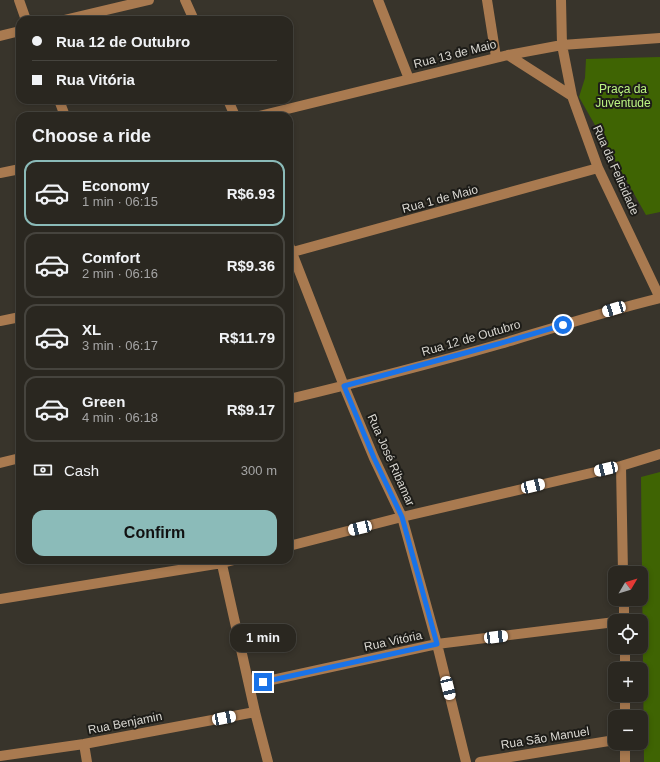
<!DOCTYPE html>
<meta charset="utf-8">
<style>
:root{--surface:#2a2720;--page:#36332d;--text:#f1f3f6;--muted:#a5a5a5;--line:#46443e;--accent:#8bbbb9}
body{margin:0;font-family:Arial,sans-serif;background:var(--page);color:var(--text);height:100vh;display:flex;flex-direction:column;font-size:15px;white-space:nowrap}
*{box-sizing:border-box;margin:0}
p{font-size:13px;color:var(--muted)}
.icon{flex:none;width:22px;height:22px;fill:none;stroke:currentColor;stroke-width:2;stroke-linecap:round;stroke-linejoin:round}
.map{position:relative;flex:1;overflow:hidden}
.sheet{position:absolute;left:16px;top:112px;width:277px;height:452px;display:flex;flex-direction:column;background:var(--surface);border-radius:12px;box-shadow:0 2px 6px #0003,0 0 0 1px var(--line)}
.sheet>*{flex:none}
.guide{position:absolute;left:16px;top:16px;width:277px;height:88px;border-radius:12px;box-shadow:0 2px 6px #0003,0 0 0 1px var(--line);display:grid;align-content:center;height:88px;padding:0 16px;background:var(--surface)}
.needle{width:26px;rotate:52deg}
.controls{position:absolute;left:608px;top:566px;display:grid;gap:8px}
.controls a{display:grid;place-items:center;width:40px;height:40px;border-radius:8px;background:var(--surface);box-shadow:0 2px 6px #0003,0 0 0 1px var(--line);font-size:20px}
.end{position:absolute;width:18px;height:18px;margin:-9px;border:5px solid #1a73e8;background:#fff;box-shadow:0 0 0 2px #fff}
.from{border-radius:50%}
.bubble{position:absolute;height:28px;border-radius:12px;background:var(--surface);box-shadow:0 2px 6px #0003,0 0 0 1px var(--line);font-size:13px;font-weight:700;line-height:28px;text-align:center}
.car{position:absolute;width:12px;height:24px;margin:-12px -6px;border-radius:5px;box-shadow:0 0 3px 1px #0007;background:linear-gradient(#fff 24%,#345 0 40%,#fff 0 76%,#345 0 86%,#fff 0)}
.guide b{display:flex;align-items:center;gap:14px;height:38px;font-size:15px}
.guide b+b{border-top:1px solid var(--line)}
.guide i{width:10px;height:10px;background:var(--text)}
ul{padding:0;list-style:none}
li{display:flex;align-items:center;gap:12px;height:66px;margin:0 8px 6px;padding:0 8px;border:2px solid var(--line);border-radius:12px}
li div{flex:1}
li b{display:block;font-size:15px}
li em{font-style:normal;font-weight:700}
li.active{border-color:var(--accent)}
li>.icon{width:36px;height:36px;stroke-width:1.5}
h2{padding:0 16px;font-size:18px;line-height:48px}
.pay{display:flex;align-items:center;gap:10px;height:44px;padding:0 16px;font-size:15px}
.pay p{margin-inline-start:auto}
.button{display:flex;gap:8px;margin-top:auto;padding:8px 16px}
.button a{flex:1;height:46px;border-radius:12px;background:var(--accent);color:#111;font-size:16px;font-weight:700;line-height:46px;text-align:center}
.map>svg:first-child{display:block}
</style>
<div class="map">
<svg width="660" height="762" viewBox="0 0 660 762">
<rect width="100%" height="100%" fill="#38342b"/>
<path fill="#3f6403" d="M660,57V212L646,215L579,97L585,78L586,59Z
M660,472V762H644L641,477Z"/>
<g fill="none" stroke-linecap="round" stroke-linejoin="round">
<path stroke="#a97a50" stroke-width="10" d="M19,0L26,20
M185,0L194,20
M378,0L409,79
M487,0L496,57
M561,0L562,45L572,96L598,168L660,298
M64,20L149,0
M0,36L20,31
M508,55L572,96
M59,100L65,116
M228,100L235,116
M259,116L508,55L562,45L660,38
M0,173L20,169
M289,245L344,386L374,458L402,517L437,644L466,762
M289,253L598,168
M0,321L20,317
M289,399C360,382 430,364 500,344C553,328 606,311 660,298
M0,463L20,458
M621,466L623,573
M289,546L402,517L621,466L660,454
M221,560L255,712L268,762
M0,599L222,563L234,560
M624,599V621
M625,647V669
M249,685L437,644L615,622
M625,695V717
M625,743V762
M84,744L87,762
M0,756L84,744L255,712
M480,762L615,740"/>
</g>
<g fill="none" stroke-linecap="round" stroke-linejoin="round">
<path stroke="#1a73e8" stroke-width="5" d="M263,682L437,644L402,517L374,458L344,386L498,344L563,325"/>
</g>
<g text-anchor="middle" stroke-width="4" stroke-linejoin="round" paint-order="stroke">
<g font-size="12" fill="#dad8d2" stroke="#1d1c18">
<text transform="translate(455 54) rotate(-14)" y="4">Rua 13 de Maio</text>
<text transform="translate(616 170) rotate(66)" y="4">Rua da Felicidade</text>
<text transform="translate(440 199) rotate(-15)" y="4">Rua 1 de Maio</text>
<text transform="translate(471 338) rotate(-16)" y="4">Rua 12 de Outubro</text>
<text transform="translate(391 460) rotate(66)" y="4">Rua José Ribamar</text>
<text transform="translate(393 641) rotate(-12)" y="4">Rua Vitória</text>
<text transform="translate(125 723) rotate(-11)" y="4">Rua Benjamin</text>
<text transform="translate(545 738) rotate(-9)" y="4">Rua São Manuel</text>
</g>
<g font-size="12" fill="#bcf483" stroke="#1d1c18">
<text x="623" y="93">Praça da<tspan x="623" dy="14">Juventude</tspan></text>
</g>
</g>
</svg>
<div class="controls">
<a><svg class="needle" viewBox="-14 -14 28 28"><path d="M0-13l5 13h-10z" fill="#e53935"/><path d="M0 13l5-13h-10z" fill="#a5a5a5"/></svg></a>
<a><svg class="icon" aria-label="locate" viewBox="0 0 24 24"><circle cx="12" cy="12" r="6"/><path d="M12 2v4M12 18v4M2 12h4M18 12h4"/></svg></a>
<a>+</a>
<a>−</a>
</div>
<i class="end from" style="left:563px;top:325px"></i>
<i class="end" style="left:263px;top:682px"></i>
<div class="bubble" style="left:230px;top:624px;width:66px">1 min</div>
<i class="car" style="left:614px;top:309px;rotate:253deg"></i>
<i class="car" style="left:606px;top:469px;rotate:257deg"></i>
<i class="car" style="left:533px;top:486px;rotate:77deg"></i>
<i class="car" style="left:360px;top:528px;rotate:256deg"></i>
<i class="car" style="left:496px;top:637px;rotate:83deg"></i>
<i class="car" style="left:448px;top:688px;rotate:166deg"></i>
<i class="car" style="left:224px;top:718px;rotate:79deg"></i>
<div class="guide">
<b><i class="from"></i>Rua 12 de Outubro</b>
<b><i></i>Rua Vitória</b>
</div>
<section class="sheet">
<h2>Choose a ride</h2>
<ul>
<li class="active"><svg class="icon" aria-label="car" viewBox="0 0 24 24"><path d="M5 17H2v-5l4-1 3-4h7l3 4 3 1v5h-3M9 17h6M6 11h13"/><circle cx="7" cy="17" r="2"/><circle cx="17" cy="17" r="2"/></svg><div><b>Economy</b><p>1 min · 06:15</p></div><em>R$6.93</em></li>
<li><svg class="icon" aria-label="car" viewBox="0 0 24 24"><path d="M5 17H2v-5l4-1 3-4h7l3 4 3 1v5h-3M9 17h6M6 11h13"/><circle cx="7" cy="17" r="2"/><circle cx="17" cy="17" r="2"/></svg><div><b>Comfort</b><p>2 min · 06:16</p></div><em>R$9.36</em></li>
<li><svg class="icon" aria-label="car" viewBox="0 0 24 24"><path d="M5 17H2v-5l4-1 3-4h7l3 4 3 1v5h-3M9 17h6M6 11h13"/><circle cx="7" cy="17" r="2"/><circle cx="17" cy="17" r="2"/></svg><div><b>XL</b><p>3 min · 06:17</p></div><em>R$11.79</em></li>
<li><svg class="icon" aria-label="car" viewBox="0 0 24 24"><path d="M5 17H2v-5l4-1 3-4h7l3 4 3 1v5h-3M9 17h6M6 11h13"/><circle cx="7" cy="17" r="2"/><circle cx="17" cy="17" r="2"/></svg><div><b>Green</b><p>4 min · 06:18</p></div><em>R$9.17</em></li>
</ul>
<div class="pay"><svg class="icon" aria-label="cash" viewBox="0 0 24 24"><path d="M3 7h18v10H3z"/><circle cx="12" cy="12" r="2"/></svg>Cash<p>300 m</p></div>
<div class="button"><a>Confirm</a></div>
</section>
</div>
